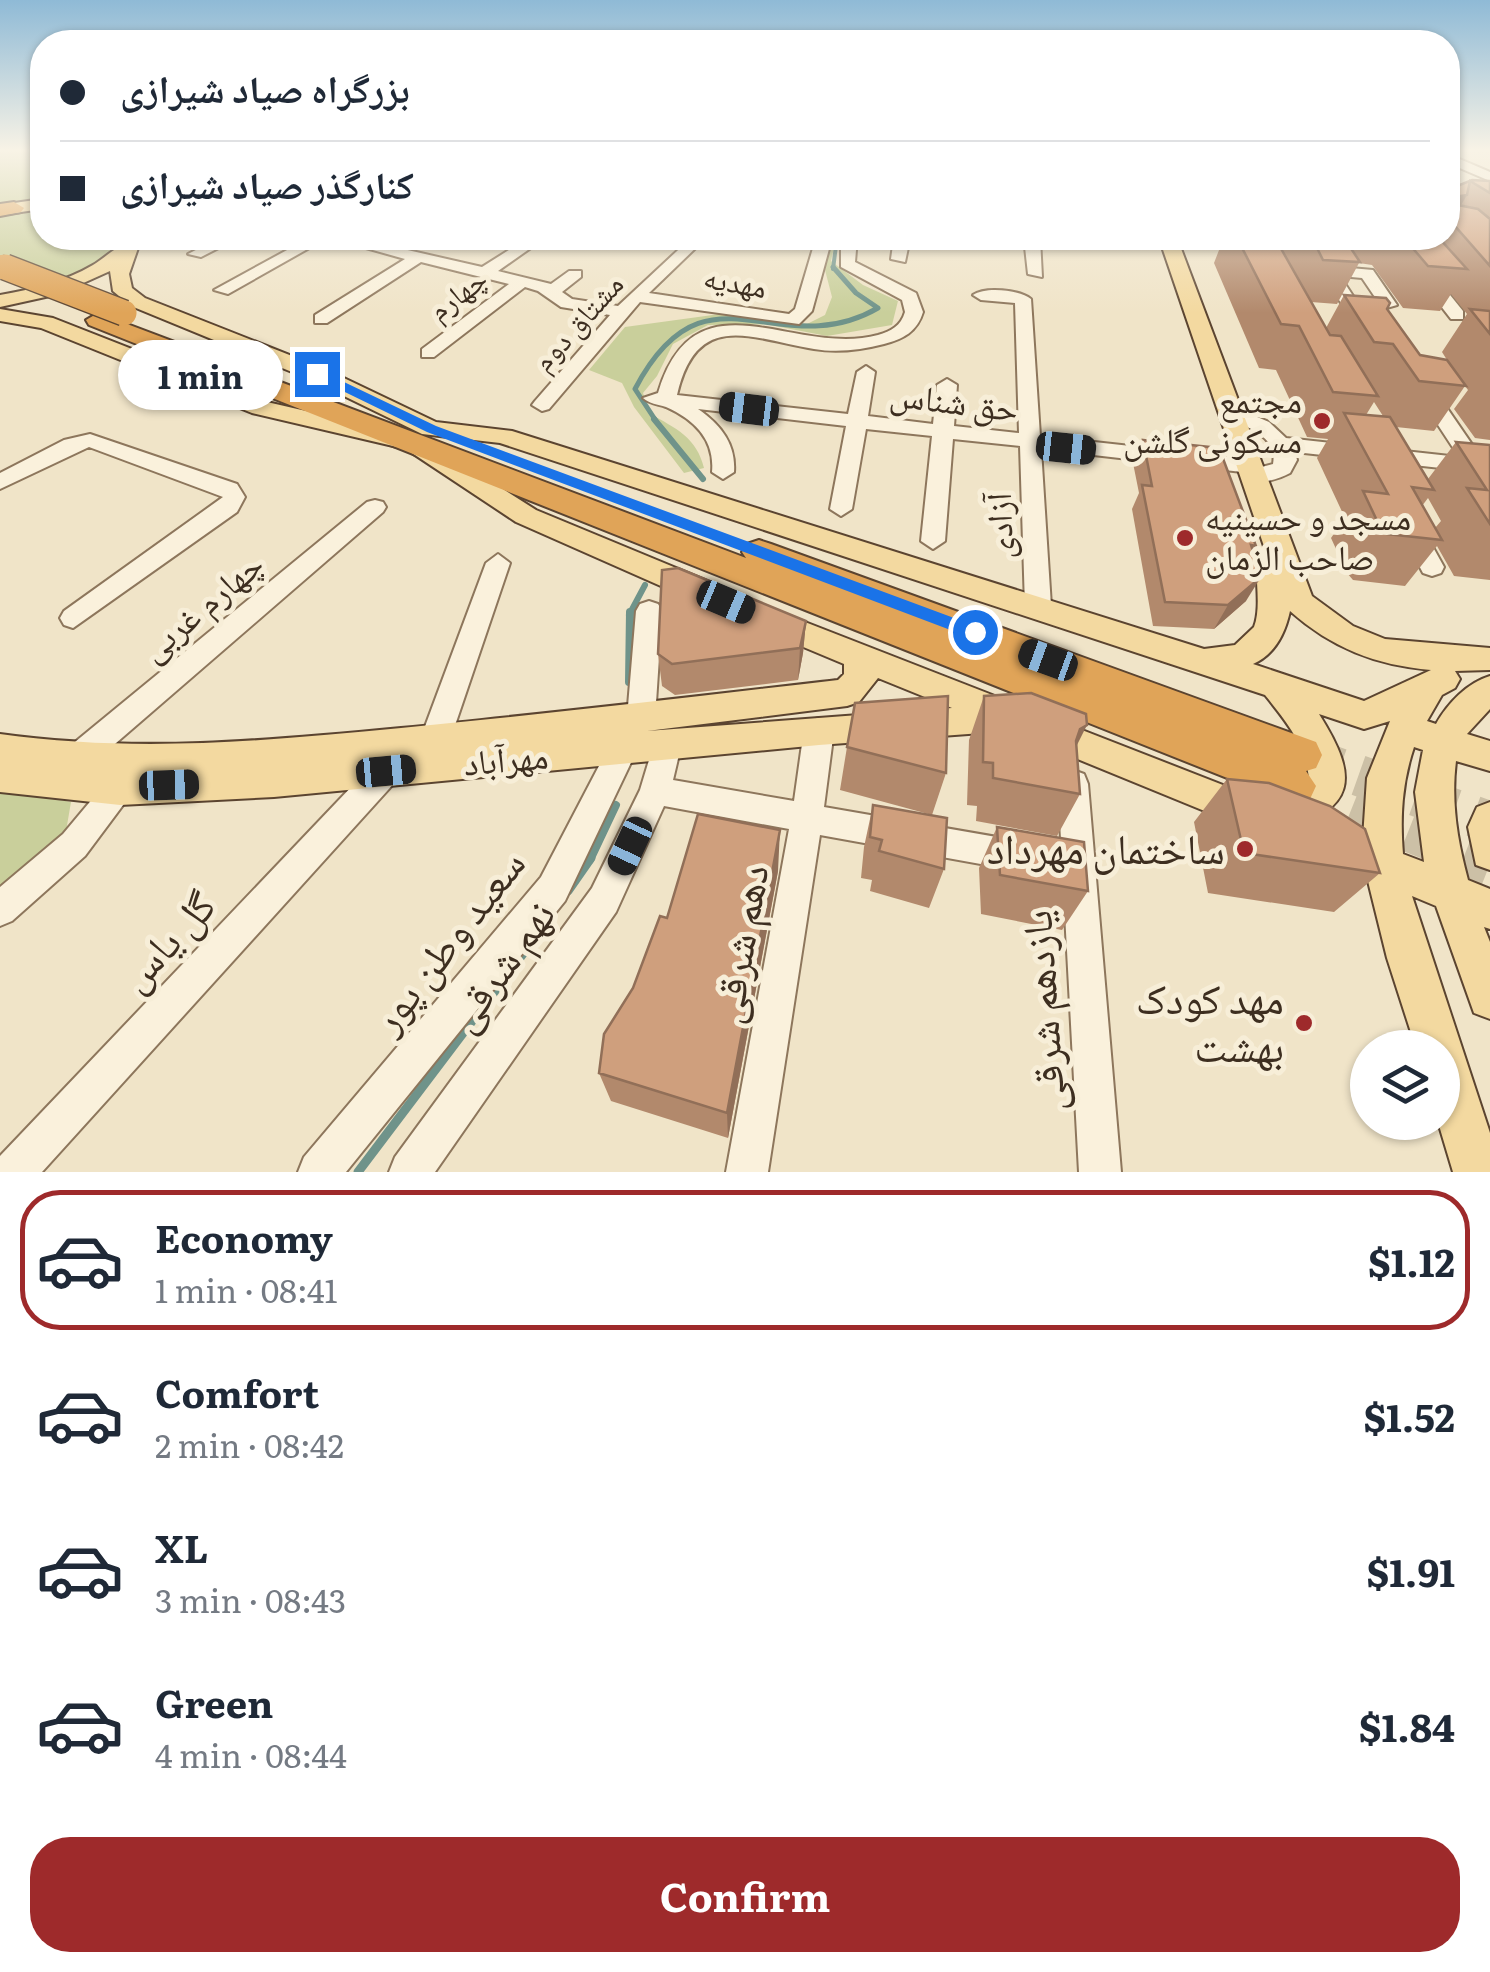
<!DOCTYPE html>
<meta charset="utf-8">
<style>
:root{--surface:#fff;--page:#f2f2f3;--text:#1f2937;--muted:#747a83;--line:#e0e1e3;--accent:#9e2a2b}
body{margin:0;font-family:Literata,"Noto Naskh Arabic",serif;background:var(--page);color:var(--text);height:100vh;display:flex;flex-direction:column;font-size:38px;white-space:nowrap}
*{box-sizing:border-box;margin:0}
p{font-size:32px;color:var(--muted)}
.icon{flex:none;width:55px;height:55px;fill:none;stroke:currentColor;stroke-width:2;stroke-linecap:round;stroke-linejoin:round}
.map{position:relative;height:1172px;overflow:hidden}
.sheet{display:flex;flex-direction:column;background:var(--surface);flex:1}
.sheet>*{flex:none}
.banner{position:absolute;left:30px;top:30px;width:1430px;height:220px;border-radius:40px;box-shadow:0 2px 8px #0004;display:grid;align-content:center;height:220px;padding:0 30px;background:var(--surface)}
.tools{position:absolute;left:1350px;top:1030px;display:grid;gap:20px}
.tools a{display:grid;place-items:center;width:110px;height:110px;border-radius:50%;background:var(--surface);box-shadow:0 2px 8px #0004;font-size:50px}
.end{position:absolute;width:45px;height:45px;margin:-22px;border:12px solid #1a73e8;background:#fff;box-shadow:0 0 0 5px #fff}
.from{border-radius:50%}
.bubble{position:absolute;height:70px;border-radius:35px;background:var(--surface);box-shadow:0 2px 8px #0004;font-size:32px;font-weight:700;line-height:70px;text-align:center}
.car{position:absolute;width:30px;height:60px;margin:-30px -15px;border-radius:12px;box-shadow:0 0 8px 2px #0007;background:linear-gradient(#222 24%,#8ab4d8 0 40%,#222 0 76%,#8ab4d8 0 86%,#222 0)}
.banner b{display:flex;align-items:center;gap:35px;height:95px;font-size:38px}
.banner b+b{border-top:2px solid var(--line)}
.banner i{width:25px;height:25px;background:var(--text)}
ul{padding:18px 0 0;list-style:none}
li{display:flex;align-items:center;gap:30px;height:140px;margin:0 20px 15px;padding:0 10px;border:5px solid transparent;border-radius:40px}
li div{flex:1}
li b{display:block;font-size:38px}
li em{font-style:normal;font-weight:700}
li.selected{border-color:var(--accent)}
li>.icon{width:90px;height:90px;stroke-width:1.5}
.action{display:flex;gap:20px;margin-top:auto;padding:20px 30px}
.action a{flex:1;height:115px;border-radius:40px;background:var(--accent);color:#fff;font-size:40px;font-weight:700;line-height:115px;text-align:center}
.map>svg:first-child{display:block}
</style>
<div class="map">
<svg width="1490" height="1172" viewBox="0 0 1490 1172">
<rect width="100%" height="100%" fill="#f0e4c8"/>
<path fill="#c9cf9b" d="M0,149H42V199L0,205Z
M42,208V238H129L93,268L69,280L0,256V214Z
M832,238H836L831,261L863,285L898,301L892,325L827,336L765,324L708,325L673,344L657,376L643,393L650,414C676,428 697,438 704,468L684,473L634,407L622,383L589,370L625,327L720,314L805,325L825,315L832,297L825,270Z
M0,789L71,802L64,843L0,897Z"/>
<g fill="none" stroke-linecap="round" stroke-linejoin="round">
<path stroke="#6f938a" stroke-width="4" d="M833,269L837,238"/>
<path stroke="#6f938a" stroke-width="5" d="M656,421L635,389C706,254 777,366 878,308L856,293L833,267"/>
<path stroke="#6f938a" stroke-width="6" d="M654,419L703,479
M629,615L645,585"/>
<path stroke="#6f938a" stroke-width="8" d="M629,682L630,612
M590,860L616,805"/>
<path stroke="#6f938a" stroke-width="9" d="M568,891L591,858
M358,1172L541,930"/>
<path stroke="#ccc0a6" stroke-width="41" stroke-dasharray="41 20" stroke-linecap="butt" d="M1301,755L1490,822
M1295,786L1481,860"/>
<path stroke="#ccc0a6" stroke-width="51" stroke-dasharray="51 26" stroke-linecap="butt" d="M1475,858L1490,864"/>
<defs>
<path id="minor" d="M1448,154L1490,172V181L1448,163Z
M219,238H238L201,257L188,254Z
M309,238H327L228,294L214,290Z
M330,238H355L482,267L528,238H545L498,271L551,284L569,271H581V277L562,292L572,299L618,306L691,238H706L649,293L789,314L795,309L816,238H832L812,311L799,324L640,302L549,409L542,411L532,405L535,401L610,315L561,307L538,291L525,287L434,357H422V349L509,284L421,262L327,323H315V315L405,259Z
M841,238H857L855,262L916,293L923,312C917,332 903,339 884,344C861,350 837,353 814,349C752,339 697,308 677,395L848,414L857,372L866,366L875,372L868,416L933,424L937,385L947,379L957,385L954,426L1019,433L1015,303L981,300L973,295C986,286 1019,290 1031,299L1040,436L1248,459L1256,461L1258,468L1273,464C1279,431 1237,427 1219,411L1229,405L1269,422L1286,438L1459,457L1419,396L1429,390L1436,392L1482,459L1490,460V495L1482,493L1468,471L1295,452L1297,460L1290,473C1275,481 1260,484 1243,480L1242,472L1041,449L1051,606L1047,613H1029L1025,606L1020,446L953,439L945,541L933,549L921,541L932,436L866,429L852,509L841,516L830,509L846,426L698,409C721,425 736,444 734,472L723,479L712,472C715,440 695,420 666,407C657,404 650,404 643,398L658,393C695,269 794,358 878,335C891,331 901,326 905,312L902,300L841,267Z
M894,238H910L905,262L891,259Z
M1024,238H1040L1042,277L1028,274Z
M1196,238L1168,244L1160,239L1161,238Z
M1388,238H1404L1463,311V319H1451Z
M1328,266L1373,270L1397,305L1383,309L1362,278L1340,276L1357,302L1343,306L1320,271Z
M90,434L237,484L245,497L237,512L73,628L64,625L60,618L64,611L223,497L89,447L0,489V473L64,440Z
M375,500L383,502L386,507L383,512L86,769L75,773L64,769L60,760L64,751L367,502Z
M1411,520L1419,522L1444,567L1441,573L1432,576L1423,573L1399,528Z
M498,554L510,563L450,740L445,749L435,752L425,749L420,740L486,563Z
M649,601L658,604L662,611L655,718L651,726L641,730L631,726L627,718L636,611L640,604Z
M819,718L829,721L834,730L824,807L1020,841L1032,845L1036,856L1032,867L1020,871L820,835L768,1172H726L789,829L664,806L616,912L435,1172H389L395,1157L592,888L640,790L656,737L666,733L676,737L681,746L673,780L794,801L804,730L809,721Z
M622,737L632,741L637,750L565,901L346,1172H298L304,1157L541,877L612,741Z
M386,758L397,762L401,771L397,780L42,1172H0V1156L375,762Z
M1073,770L1084,774L1088,784L1121,1172H1079L1058,784L1062,774Z
M120,775L131,779L135,789L85,856L12,921L0,926V887L63,834L109,779Z"/>
<path id="major" d="M42,199V209L0,215V205Z
M1159,238H1177L1312,596L1353,626L1385,639L1490,648V670L1455,671L1460,679L1455,688L1442,695L1427,721L1436,724C1448,703 1467,683 1490,676V709L1467,734L1490,741V771L1456,761C1451,802 1457,839 1468,880L1490,889V929L1484,927L1490,942V1019L1474,1013L1436,906L1412,896L1490,1133V1172H1453L1438,1122H1442V1048H1416L1387,958L1367,877L1327,860L1322,847L1327,834L1341,829L1363,838L1367,778L1390,721L1364,729L1319,714C1360,779 1356,808 1281,832L1266,823L1251,830L1009,731L819,745L274,797L120,805L0,792V734C136,753 265,741 401,728C547,714 692,697 838,680L844,674V664L758,628L753,620L758,612L769,608L1264,801L1266,805L1296,793L1309,778C1305,744 1286,721 1265,695L500,443L422,434L309,379L131,306L113,291L110,271L59,294L0,307V295C33,289 64,282 93,265C107,257 119,241 136,244L138,248L129,274L132,288L145,298L325,369L436,422L512,431L1204,649L1235,645L1254,627C1263,604 1252,566 1259,554L1266,552ZM1290,611C1332,648 1375,665 1431,670L1364,701L1253,664C1274,655 1285,634 1290,611ZM878,678L952,708L647,731L847,706L859,702ZM1414,747L1423,750L1415,792L1424,862L1403,854C1400,816 1402,783 1414,747Z
M0,309L53,318L267,402L423,438L536,510L710,582L714,590L710,598L699,601L688,598L516,522L406,449L252,413L41,328L0,321Z
M1490,802V870L1476,865L1468,827L1477,807Z"/>
<path id="highway" d="M14,202L24,208L21,212L0,216V204Z
M98,313L746,558L742,552L747,544L759,540L771,544L1316,742L1322,755L1316,768L1306,771L1316,786L1310,799L1295,805L1280,799L89,325L86,320Z"/>
</defs>
<use href="#minor" stroke="#8d765c" stroke-width="4"/>
<use href="#major" stroke="#5b4430" stroke-width="4"/>
<use href="#highway" stroke="#5b4430" stroke-width="4"/>
<use href="#minor" fill="#faf1dc" fill-rule="evenodd"/>
<use href="#major" fill="#f3d9a0" fill-rule="evenodd"/>
<use href="#highway" fill="#e0a458" fill-rule="evenodd"/>
<defs>
<path id="highway-bridge-far1" d="M0,265L12,269"/>
<path id="highway-bridge" d="M5,267L124,313"/>
</defs>
<use href="#highway-bridge-far1" stroke="#5b4430" stroke-width="22" stroke-linecap="butt"/>
<use href="#highway-bridge" stroke="#5b4430" stroke-width="28" stroke-linecap="butt"/>
<use href="#highway-bridge-far1" stroke="#e0a458" stroke-width="20"/>
<use href="#highway-bridge" stroke="#e0a458" stroke-width="25"/>
</g>
<path fill="#b2896c" fill-rule="evenodd" d="M1472,180L1490,181V440L1475,438L1454,409L1468,390L1465,386L1434,431L1396,427L1428,479L1456,442L1490,445V580L1454,576L1437,546L1405,586L1353,580L1347,573L1331,538L1345,518L1317,458L1328,439L1307,437L1276,370L1259,368L1214,263L1221,245L1217,238H1344L1348,245L1352,238H1448V186L1450,189ZM1359,263L1372,265L1403,308L1440,311L1451,294L1467,314L1442,352L1447,360L1420,355L1387,309L1344,295L1326,328L1311,302L1337,304ZM1374,402L1383,416L1366,415ZM1428,498L1441,521L1435,528L1422,506Z
M1143,440L1256,546L1253,551L1246,601L1214,629L1153,626L1132,509L1139,493L1133,463Z
M806,621L803,653L798,680L675,695L662,686L658,654Z
M984,696L1076,746L1080,794L1057,836L976,821L977,806L967,805L969,740Z
M847,747L946,773L932,815L840,790Z
M1227,779L1380,873L1334,912L1208,893L1194,822Z
M873,805L944,869L929,908L870,891L872,880L861,878L864,847Z
M997,827L1088,891L1062,930L981,914L979,868Z
M778,871L728,1138L611,1101L599,1073L633,988L667,918Z"/>
<path fill="#916f58" d="M1467,195L1451,222L1448,218V198Z
M1261,577L1246,601L1214,629L1228,605Z
M806,621L803,653L798,680L800,648Z
M1087,725L1065,769L1080,729Z
M780,830L778,871L728,1138L727,1113Z"/>
<path fill="#cf9f7d" stroke="#916f58" stroke-width="2.5" d="M1472,180L1490,181V193L1470,181L1467,195L1448,198V186L1450,189Z
M1448,203L1478,209L1490,219V266L1448,218Z
M1237,238H1275L1330,335L1341,336L1378,396L1333,392L1299,326L1281,324Z
M1312,238H1344L1360,262L1323,260Z
M1404,238H1439L1467,269L1428,266Z
M1344,295L1386,298L1390,303L1387,309L1420,355L1447,360L1466,386L1419,381L1393,344L1374,342Z
M1470,309L1490,311V334Z
M1344,413L1390,417L1434,490L1412,487L1442,540L1387,534L1380,527L1363,491L1388,494Z
M1143,440L1219,448L1256,546L1251,545L1261,577L1228,605L1165,602L1142,485L1152,486Z
M1456,442L1490,445V524L1467,488L1487,490Z
M678,568L806,621L800,648L672,664L658,654L662,570Z
M1031,693L1086,714L1087,725L1080,729L1076,741L1080,794L993,778V763L983,762L984,696Z
M948,696L946,773L847,747L855,703Z
M1227,779L1269,783L1330,806L1365,829L1380,873L1244,853Z
M873,805L947,818L944,869L879,851L882,840L870,837Z
M698,814L780,830L727,1113L599,1073L604,1034L633,988L660,916L667,918Z
M997,827L1084,842L1088,891L1000,875Z"/>
<linearGradient id="sky" x2="0" y2="1"><stop stop-color="#8fbad6"/><stop offset="0.48" stop-color="#f8f3e6"/><stop offset="1" stop-color="#f8f3e6" stop-opacity="0"/></linearGradient>
<rect width="1490" height="313" fill="url(#sky)"/>
<path fill="#1a73e8" d="M312,371H321L436,426L981,628L984,632L975,639L969,637L427,432L312,376Z"/>
<g fill="#9e2a2b" stroke="#f7eed8" stroke-width="4">
<circle cx="1322" cy="421" r="10"/>
<circle cx="1185" cy="538" r="10"/>
<circle cx="1245" cy="849" r="10"/>
<circle cx="1304" cy="1023" r="10"/>
</g>
<g text-anchor="middle" stroke-width="10" stroke-linejoin="round" paint-order="stroke">
<g font-size="30" fill="#3d2e20" stroke="#f7eed8">
<text transform="translate(735 283) rotate(10)" y="10">مهدیه</text>
<text transform="translate(458 295) rotate(-37)" y="10">چهارم</text>
<text transform="translate(578 323) rotate(-48)" y="10">مشتاق دوم</text>
</g>
<g font-size="35" fill="#3d2e20" stroke="#f7eed8" text-anchor="end">
<text x="1302" y="413">مجتمع<tspan x="1302" dy="40">مسکونی گلشن</tspan></text>
<text x="1205" y="530" text-anchor="start">مسجد و حسینیه<tspan x="1205" dy="40">صاحب الزمان</tspan></text>
</g>
<g font-size="35" fill="#3d2e20" stroke="#f7eed8">
<text transform="translate(954 402) rotate(7)" y="12">حق شناس</text>
<text transform="translate(1000 526) rotate(-92)" y="12">آزادی</text>
<text transform="translate(202 607) rotate(-40)" y="12">چهارم غربی</text>
<text transform="translate(506 760) rotate(-5)" y="12">مهرآباد</text>
</g>
<g font-size="42" fill="#3d2e20" stroke="#f7eed8" text-anchor="end">
<text x="1225" y="864">ساختمان مهرداد</text>
<text x="1284" y="1014">مهد کودک<tspan x="1284" dy="48">بهشت</tspan></text>
</g>
<g font-size="42" fill="#3d2e20" stroke="#f7eed8">
<text transform="translate(167 941) rotate(-47)" y="15">گل یاس</text>
<text transform="translate(448 941) rotate(-52)" y="15">سعید وطن پور</text>
<text transform="translate(740 944) rotate(-80)" y="15">دهم شرقی</text>
<text transform="translate(501 966) rotate(-54)" y="15">نهم شرقی</text>
<text transform="translate(1043 1011) rotate(-94)" y="15">یازدهم شرقی</text>
</g>
</g>
</svg>
<div class="tools">
<a><svg class="icon" aria-label="layers" viewBox="0 0 24 24"><path d="M12 4l9 5-9 5-9-5zM3 14l9 5 9-5"/></svg></a>
</div>
<i class="end from" style="left:975px;top:632px"></i>
<i class="end" style="left:317px;top:374px"></i>
<div class="bubble" style="left:118px;top:340px;width:165px">1 min</div>
<i class="car" style="left:749px;top:409px;rotate:277deg"></i>
<i class="car" style="left:1066px;top:448px;rotate:96deg"></i>
<i class="car" style="left:726px;top:602px;rotate:113deg"></i>
<i class="car" style="left:1048px;top:660px;rotate:290deg"></i>
<i class="car" style="left:386px;top:771px;rotate:85deg"></i>
<i class="car" style="left:169px;top:785px;rotate:88deg"></i>
<i class="car" style="left:630px;top:846px;rotate:205deg"></i>
<div class="banner">
<b><i class="from"></i>بزرگراه صیاد شیرازی</b>
<b><i></i>کنارگذر صیاد شیرازی</b>
</div>
</div>
<section class="sheet">
<ul>
<li class="selected"><svg class="icon" aria-label="car" viewBox="0 0 24 24"><path d="M5 17H2v-5l4-1 3-4h7l3 4 3 1v5h-3M9 17h6M6 11h13"/><circle cx="7" cy="17" r="2"/><circle cx="17" cy="17" r="2"/></svg><div><b>Economy</b><p>1 min · 08:41</p></div><em>$1.12</em></li>
<li><svg class="icon" aria-label="car" viewBox="0 0 24 24"><path d="M5 17H2v-5l4-1 3-4h7l3 4 3 1v5h-3M9 17h6M6 11h13"/><circle cx="7" cy="17" r="2"/><circle cx="17" cy="17" r="2"/></svg><div><b>Comfort</b><p>2 min · 08:42</p></div><em>$1.52</em></li>
<li><svg class="icon" aria-label="car" viewBox="0 0 24 24"><path d="M5 17H2v-5l4-1 3-4h7l3 4 3 1v5h-3M9 17h6M6 11h13"/><circle cx="7" cy="17" r="2"/><circle cx="17" cy="17" r="2"/></svg><div><b>XL</b><p>3 min · 08:43</p></div><em>$1.91</em></li>
<li><svg class="icon" aria-label="car" viewBox="0 0 24 24"><path d="M5 17H2v-5l4-1 3-4h7l3 4 3 1v5h-3M9 17h6M6 11h13"/><circle cx="7" cy="17" r="2"/><circle cx="17" cy="17" r="2"/></svg><div><b>Green</b><p>4 min · 08:44</p></div><em>$1.84</em></li>
</ul>
<div class="action"><a>Confirm</a></div>
</section>
